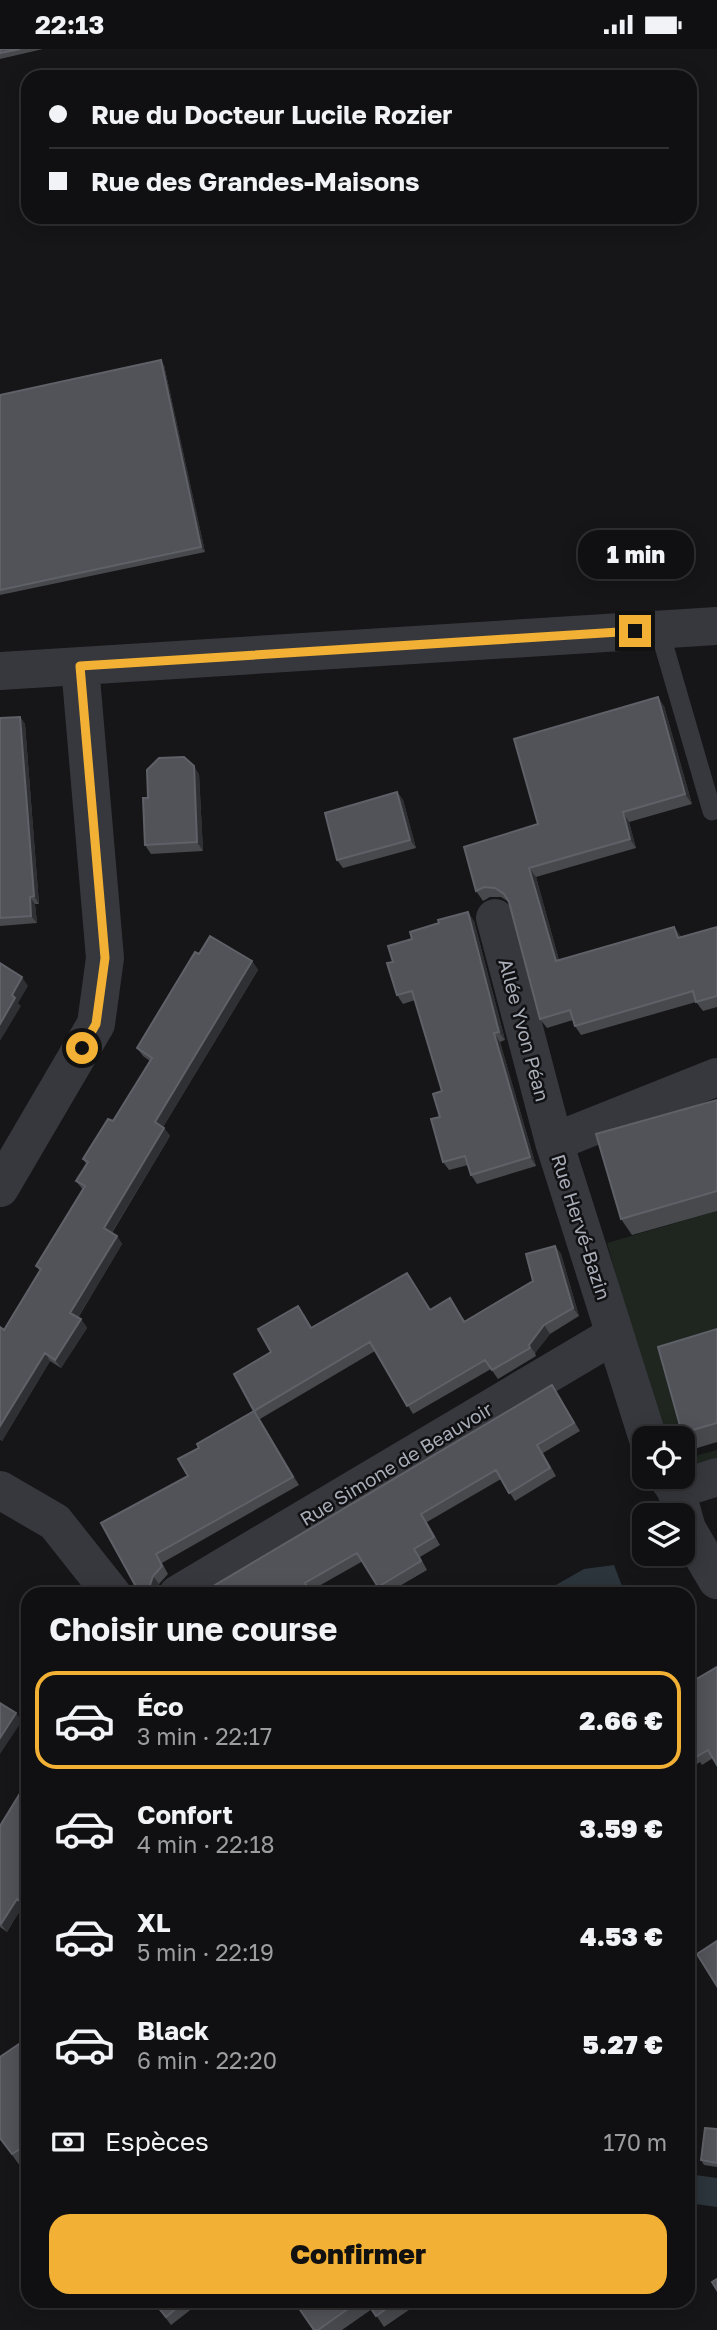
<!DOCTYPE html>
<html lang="fr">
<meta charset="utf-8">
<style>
:root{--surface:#101012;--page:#19191b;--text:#f1f3f6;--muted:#9c9d9f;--line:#303032;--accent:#f2b134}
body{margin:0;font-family:"Golos Text",sans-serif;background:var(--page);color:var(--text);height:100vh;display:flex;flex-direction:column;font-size:26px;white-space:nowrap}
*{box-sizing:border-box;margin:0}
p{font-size:23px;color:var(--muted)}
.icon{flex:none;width:38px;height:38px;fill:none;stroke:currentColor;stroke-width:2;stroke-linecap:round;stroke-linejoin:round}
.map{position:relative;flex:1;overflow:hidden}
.side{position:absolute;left:21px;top:1538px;width:674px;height:721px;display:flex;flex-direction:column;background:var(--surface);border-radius:21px;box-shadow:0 4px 18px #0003,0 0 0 2px var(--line)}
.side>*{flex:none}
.guide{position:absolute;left:21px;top:21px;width:676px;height:154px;border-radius:21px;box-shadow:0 4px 18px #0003,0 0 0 2px var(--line);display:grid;align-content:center;height:154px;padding:0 28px;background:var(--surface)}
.tools{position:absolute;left:632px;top:1377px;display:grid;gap:14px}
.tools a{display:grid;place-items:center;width:63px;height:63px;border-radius:14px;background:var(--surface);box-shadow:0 4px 18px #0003,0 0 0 2px var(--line);font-size:35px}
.end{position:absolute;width:32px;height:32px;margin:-16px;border:9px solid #f2b134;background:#111;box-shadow:0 0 0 4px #111}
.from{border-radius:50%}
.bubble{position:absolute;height:49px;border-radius:21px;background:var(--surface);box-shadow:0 4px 18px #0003,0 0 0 2px var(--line);font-size:23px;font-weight:800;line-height:49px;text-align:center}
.guide b{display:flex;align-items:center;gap:24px;height:66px;font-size:26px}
.guide b+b{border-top:2px solid var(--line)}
.guide i{width:18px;height:18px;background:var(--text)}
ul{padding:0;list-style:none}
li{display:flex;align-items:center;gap:21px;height:98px;margin:0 14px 10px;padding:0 14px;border:4px solid transparent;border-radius:21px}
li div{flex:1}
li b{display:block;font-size:26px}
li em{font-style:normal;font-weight:800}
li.on{border-color:var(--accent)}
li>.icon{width:63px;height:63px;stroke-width:1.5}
h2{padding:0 28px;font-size:32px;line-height:84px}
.pay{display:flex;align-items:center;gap:18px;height:77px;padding:0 28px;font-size:26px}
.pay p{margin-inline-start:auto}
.cta{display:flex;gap:14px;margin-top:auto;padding:14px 28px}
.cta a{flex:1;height:80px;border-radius:21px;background:var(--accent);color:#111;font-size:28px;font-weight:800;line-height:80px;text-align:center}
.status{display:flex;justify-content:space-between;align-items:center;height:49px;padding:0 35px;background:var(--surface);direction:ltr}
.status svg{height:19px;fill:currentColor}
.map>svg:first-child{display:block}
</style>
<div class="status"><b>22:13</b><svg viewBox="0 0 49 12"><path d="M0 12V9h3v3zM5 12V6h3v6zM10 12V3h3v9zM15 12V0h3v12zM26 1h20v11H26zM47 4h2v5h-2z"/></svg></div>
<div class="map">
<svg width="717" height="2281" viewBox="0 0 717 2281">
<rect width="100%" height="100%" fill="#161618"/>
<path fill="#1e261f" d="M717,1162V1300L662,1316L682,1389H661L607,1194Z
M682,1391L687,1405L695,1407L717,1401V1413L699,1418L683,1413Z"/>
<path fill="#2c353c" d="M614,1516L625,1545H540L584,1520Z
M688,2125L717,2129V2158L688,2154Z"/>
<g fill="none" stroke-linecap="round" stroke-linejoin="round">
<path stroke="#37383d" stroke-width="19" d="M659,580L712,762"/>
<path stroke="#37383d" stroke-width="38" d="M0,622L717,577
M495,869L554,1093
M0,1139L96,975L105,909L80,617
M648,1390L554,1093L717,1028
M667,1428L676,1441L717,1428
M0,1441L55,1473L112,1545
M676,1441L687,1480L717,1531
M178,1545L614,1286"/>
</g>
<path fill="#47494d" d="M0,0H43L0,10Z
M164,316L205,503L0,546V346Z
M664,657L692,755L629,773L636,799L536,828L559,911L681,888L717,878V958L703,962L696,953L581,986L575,977L573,971L547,979L540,970L509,853L501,848H490L483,852L476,842L538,775Z
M20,668L25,675L39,855H35L37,874L0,877V669Z
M199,725L203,802L151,805L145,796L148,749Z
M397,743L403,751L416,799L343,819L337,811Z
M474,872L505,991L500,993L536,1117L477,1135L471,1126L468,1116L449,1121L443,1113L440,1068L442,1042L415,951L403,955L397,946L393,913Z
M199,905L252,912L258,921L163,1078L170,1087L112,1184L117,1187L122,1195L78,1269L81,1270L87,1279L61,1319L50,1312L2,1392L0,1390V1278L4,1281L40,1222L36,1217L83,1141L76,1132L87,1116L83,1110L113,1072L150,1012L143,1007L137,999Z
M717,1051V1162L632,1186L621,1170Z
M555,1197L561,1205L579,1267L550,1285L535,1304L536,1307L498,1330L491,1320L413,1365L375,1302L260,1370L299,1436L162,1514L168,1525L159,1535L156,1545H140L199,1399L254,1362L271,1303L304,1265L312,1279L413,1233L430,1261L450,1249L465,1272L533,1232Z
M717,1280V1393L694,1400L682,1384Z
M558,1345L580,1382L543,1404L556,1427L515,1452L501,1430L427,1473L440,1496L420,1508L427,1521L386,1545H383L363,1512L310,1542L200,1545Z
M688,1655L713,1709L702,1716L700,1713L688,1721Z
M28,1734V1862L22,1858L7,1883L0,1878V1777Z
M28,1989V2112L20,2117L0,2089Z
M717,2080V2118L704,2116L701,2111Z
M153,2252H202L171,2276Z
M300,2252H422L384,2278L372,2260L342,2281H314Z"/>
<path fill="#2f3033" d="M161,311L164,316L205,503L201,498Z
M658,648L664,657L692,755L685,745Z
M20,668L25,675L39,855L34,847Z
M194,717L199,725L203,802L197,793Z
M397,743L403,751L416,799L410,791Z
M623,763L629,773L636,799L630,790Z
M529,819L536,828L562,922L556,912Z
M30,848L35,855L37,874L31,867Z
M468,863L474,872L505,991L499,983Z
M674,878L681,887L684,899L678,889Z
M252,912L258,921L161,1081L155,1073Z
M22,928L28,937L18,954L21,957L0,992V975L12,946Z
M494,984L500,993L536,1117L530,1108Z
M164,1079L170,1087L109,1188L104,1179Z
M117,1187L122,1195L76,1272L70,1264Z
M555,1197L561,1205L579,1267L573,1259Z
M81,1270L87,1279L61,1319L55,1311Z
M544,1276L550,1285L535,1304L529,1296Z
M45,1304L50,1312L2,1392L0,1389V1377Z
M254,1362L260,1370L299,1436L293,1428Z
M153,1527L159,1535L156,1545H153L150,1536Z
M16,1664L22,1672L0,1705V1689Z
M17,1850L22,1858L7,1883L1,1875Z"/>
<path fill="#525359" stroke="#5f6168" stroke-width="2" d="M0,0H20L0,4Z
M161,311L201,498L0,541V346Z
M658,648L685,745L623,763L630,790L529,819L556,912L674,878L678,889L717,878V947L696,953L693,942L575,977L570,961L540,970L509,853L504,845L495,839L484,838L476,842L464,798L538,775L514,690Z
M20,668L34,847L30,848L31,867L0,869V669Z
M184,708L194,717L197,793L145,796L143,749H148L147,721L159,709Z
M397,743L410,791L337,811L325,764Z
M468,863L499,983L494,984L530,1108L471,1126L465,1107L443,1113L431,1070L440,1068L433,1045L442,1042L412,942L397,946L387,914L393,913L388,897L412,890L410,883L439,874L438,871Z
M210,887L252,912L155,1073L164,1079L104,1179L117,1187L70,1264L81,1270L55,1311L45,1304L0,1377V1278L4,1281L41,1220L36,1217L85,1137L76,1132L88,1113L83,1110L108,1070L113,1072L152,1009L137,999L195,903L199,905Z
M0,914L22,928L12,946L15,949L0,975Z
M717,1051V1142L621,1170L596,1085Z
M555,1197L573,1259L544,1276L529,1296L530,1299L492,1321L485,1311L407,1357L370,1293L254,1362L234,1325L271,1303L258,1280L298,1257L311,1279L407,1224L430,1261L450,1249L464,1273L533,1232L526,1205Z
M717,1280V1374L682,1384L658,1298Z
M552,1336L574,1374L537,1396L550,1419L509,1444L496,1421L421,1465L434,1488L414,1500L421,1512L378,1538L357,1504L305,1534L311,1545H200Z
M254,1362L293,1428L156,1505L162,1517L153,1527L150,1536L153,1545H140L101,1474L188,1427L178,1410L199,1399L197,1395Z
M717,1618V1716L708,1701L696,1708L695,1704L688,1709V1635Z
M0,1654L16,1664L0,1689Z
M27,1733L28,1857L17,1850L1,1875L0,1874V1777Z
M717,1892V1937L697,1905Z
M28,1989V2095L12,2105L0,2089V2008Z
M705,2079L717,2080V2114L701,2111Z
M717,2230V2241L712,2233Z
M153,2252H185L166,2268Z
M300,2252H359L318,2281H314L296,2255Z
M366,2252H397L376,2267Z"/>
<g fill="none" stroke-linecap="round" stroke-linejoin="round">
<path stroke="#f2b134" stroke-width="9" d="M82,999L96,975L105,909L80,617L635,582"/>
</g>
<g text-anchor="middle" stroke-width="5" stroke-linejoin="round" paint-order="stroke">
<g font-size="19" fill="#a8adb8" stroke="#111113">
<text transform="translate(524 981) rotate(75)" y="7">Allée Yvon Péan</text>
<text transform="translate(581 1178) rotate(72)" y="7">Rue Hervé-Bazin</text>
<text transform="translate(396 1415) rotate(-31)" y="7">Rue Simone de Beauvoir</text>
</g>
</g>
</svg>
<div class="tools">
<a><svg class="icon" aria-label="locate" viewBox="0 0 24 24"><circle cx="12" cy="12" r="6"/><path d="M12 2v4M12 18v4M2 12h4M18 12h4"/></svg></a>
<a><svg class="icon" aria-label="layers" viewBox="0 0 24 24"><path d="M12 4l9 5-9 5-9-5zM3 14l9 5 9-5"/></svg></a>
</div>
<i class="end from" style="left:82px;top:999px"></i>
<i class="end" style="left:635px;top:582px"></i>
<div class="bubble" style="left:578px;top:481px;width:116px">1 min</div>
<div class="guide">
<b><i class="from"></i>Rue du Docteur Lucile Rozier</b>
<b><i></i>Rue des Grandes-Maisons</b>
</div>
<section class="side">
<h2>Choisir une course</h2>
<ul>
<li class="on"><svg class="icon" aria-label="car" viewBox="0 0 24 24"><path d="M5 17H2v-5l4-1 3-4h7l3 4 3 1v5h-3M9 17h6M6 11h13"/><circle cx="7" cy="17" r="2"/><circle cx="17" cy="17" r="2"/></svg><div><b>Éco</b><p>3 min · 22:17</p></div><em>2.66 €</em></li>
<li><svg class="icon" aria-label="car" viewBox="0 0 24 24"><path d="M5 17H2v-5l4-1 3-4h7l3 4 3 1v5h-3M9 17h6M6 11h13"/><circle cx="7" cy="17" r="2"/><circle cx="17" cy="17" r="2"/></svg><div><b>Confort</b><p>4 min · 22:18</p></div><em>3.59 €</em></li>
<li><svg class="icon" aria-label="car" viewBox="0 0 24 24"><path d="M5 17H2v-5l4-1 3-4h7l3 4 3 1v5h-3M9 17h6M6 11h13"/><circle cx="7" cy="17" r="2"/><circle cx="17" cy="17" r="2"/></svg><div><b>XL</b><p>5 min · 22:19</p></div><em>4.53 €</em></li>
<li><svg class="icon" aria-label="car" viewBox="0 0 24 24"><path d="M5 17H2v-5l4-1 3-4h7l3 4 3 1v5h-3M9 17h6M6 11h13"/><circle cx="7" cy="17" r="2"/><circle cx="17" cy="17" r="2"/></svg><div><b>Black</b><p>6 min · 22:20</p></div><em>5.27 €</em></li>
</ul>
<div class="pay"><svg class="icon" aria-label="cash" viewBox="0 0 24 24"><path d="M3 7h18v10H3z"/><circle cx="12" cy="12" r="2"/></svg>Espèces<p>170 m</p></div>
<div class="cta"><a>Confirmer</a></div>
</section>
</div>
